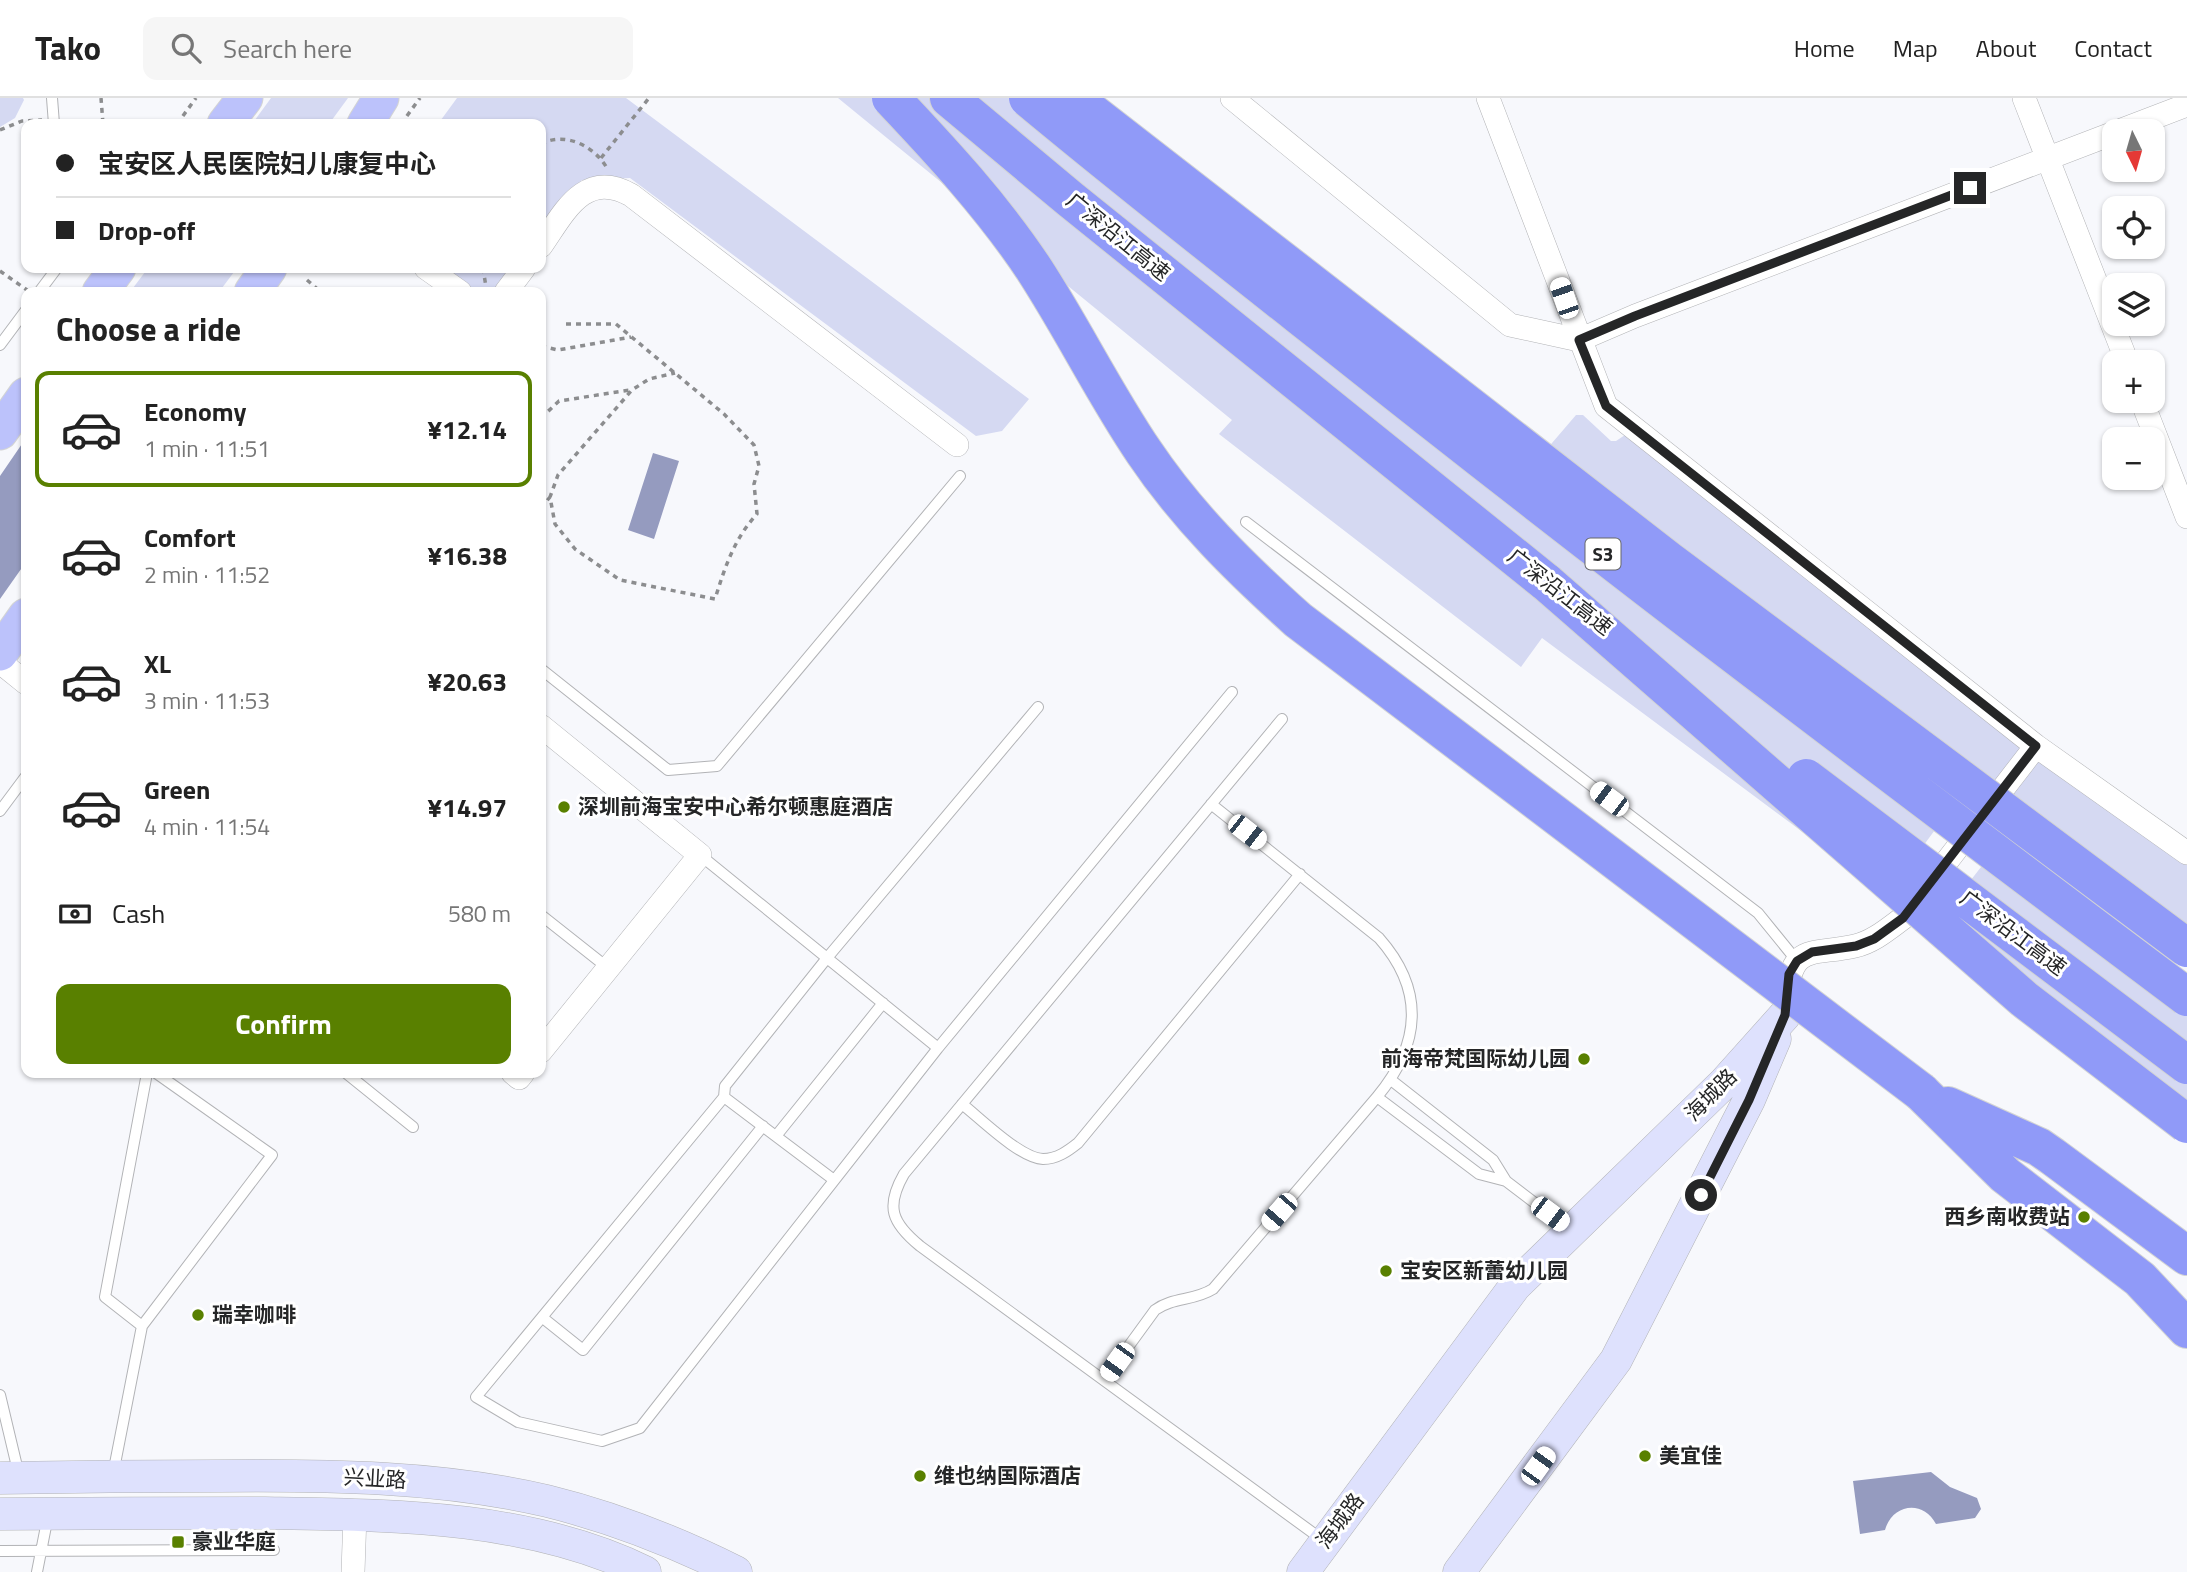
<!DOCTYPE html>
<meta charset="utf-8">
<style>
:root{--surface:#fff;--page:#f6f6f6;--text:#222;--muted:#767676;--line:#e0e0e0;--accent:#598000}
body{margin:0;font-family:"Titillium Web","Noto Sans SC",sans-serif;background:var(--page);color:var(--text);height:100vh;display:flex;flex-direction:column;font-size:26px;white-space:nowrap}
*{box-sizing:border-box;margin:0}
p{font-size:23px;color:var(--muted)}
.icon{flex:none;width:38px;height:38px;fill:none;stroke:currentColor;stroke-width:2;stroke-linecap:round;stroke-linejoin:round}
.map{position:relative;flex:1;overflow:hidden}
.details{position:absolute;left:21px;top:189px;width:525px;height:791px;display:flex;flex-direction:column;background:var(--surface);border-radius:14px;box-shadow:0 2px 5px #0004}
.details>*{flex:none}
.hud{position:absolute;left:21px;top:21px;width:525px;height:154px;border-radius:14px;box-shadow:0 2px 5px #0004;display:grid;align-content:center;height:154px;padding:0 35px;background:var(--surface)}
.needle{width:46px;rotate:175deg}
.buttons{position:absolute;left:2102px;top:21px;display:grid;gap:14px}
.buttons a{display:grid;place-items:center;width:63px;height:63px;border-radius:14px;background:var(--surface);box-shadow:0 2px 5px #0004;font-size:35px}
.end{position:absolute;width:32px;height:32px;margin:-16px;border:9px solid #252627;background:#fff;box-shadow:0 0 0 4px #fff}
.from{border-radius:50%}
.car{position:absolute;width:21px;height:42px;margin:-21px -10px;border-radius:9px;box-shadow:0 0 5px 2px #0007;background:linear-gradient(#fff 24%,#345 0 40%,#fff 0 76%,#345 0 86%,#fff 0)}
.hud b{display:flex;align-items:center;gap:24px;height:66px;font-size:26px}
.hud b+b{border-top:2px solid var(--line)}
.hud i{width:18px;height:18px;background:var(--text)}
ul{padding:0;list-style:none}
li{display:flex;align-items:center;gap:21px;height:116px;margin:0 14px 10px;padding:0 21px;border:4px solid transparent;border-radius:14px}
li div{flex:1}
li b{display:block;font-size:26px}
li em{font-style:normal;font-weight:700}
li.active{border-color:var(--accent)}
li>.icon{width:63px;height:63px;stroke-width:1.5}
h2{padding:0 35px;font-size:32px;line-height:84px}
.pay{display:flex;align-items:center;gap:18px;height:77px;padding:0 35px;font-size:26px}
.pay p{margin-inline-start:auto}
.primary-button{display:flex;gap:14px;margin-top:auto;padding:14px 35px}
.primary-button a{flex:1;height:80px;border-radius:14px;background:var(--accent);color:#fff;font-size:28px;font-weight:700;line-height:80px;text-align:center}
header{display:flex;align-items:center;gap:42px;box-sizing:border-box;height:98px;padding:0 35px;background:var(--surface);border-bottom:2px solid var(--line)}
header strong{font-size:33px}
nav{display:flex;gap:38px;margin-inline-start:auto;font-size:24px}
.search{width:490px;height:63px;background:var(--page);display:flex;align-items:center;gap:18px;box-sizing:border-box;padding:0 24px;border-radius:14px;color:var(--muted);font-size:26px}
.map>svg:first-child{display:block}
</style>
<header>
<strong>Tako</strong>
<div class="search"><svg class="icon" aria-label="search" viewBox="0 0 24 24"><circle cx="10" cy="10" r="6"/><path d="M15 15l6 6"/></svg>Search here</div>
<nav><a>Home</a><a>Map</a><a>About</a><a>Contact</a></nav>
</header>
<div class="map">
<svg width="2187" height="1474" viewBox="0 0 2187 1474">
<rect width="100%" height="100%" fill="#f7f8fc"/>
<path fill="#d5d9f2" d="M0,0H23L24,2L15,20L0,29Z
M271,0H348L329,26H252Z
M457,0H626L1029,301L1002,333L976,338L630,80L582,82L541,135V26H438Z
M838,0H1038L1957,702L1887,797L1542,540L1521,569L1219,336L1232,322Z
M148,170H237L219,194H130Z
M441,170H514L493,194H475Z
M1576,317H1583L1611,343H1616L1625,337L2187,764V836L1546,352Z
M2005,738L2187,875V1023L1933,831Z"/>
<path fill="#959bbf" d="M26,340V464L0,501V378Z
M653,355L679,363L654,441L628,432Z
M1931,1374L1950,1389L1977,1400L1981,1411L1975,1420L1936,1426C1923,1401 1892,1406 1885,1432L1860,1436L1853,1383Z"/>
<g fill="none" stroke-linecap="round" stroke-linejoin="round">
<defs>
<path id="lane" d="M52,0L54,26
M39,194L57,170
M0,247L26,212
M1246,424L1758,815L1797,863
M541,571L668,672L717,668L960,378
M1038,609L827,860L725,988L724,999L476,1299L518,1324L602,1343L640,1330L938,950L1232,594
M1282,621L904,1076C885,1109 892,1125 920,1148L1324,1443
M0,713L26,678
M700,757L938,950
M541,817L608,870
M346,975L413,1029
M1391,982L1493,1062L1506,1083L1569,1131
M724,999L834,1082
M1377,999L1479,1076L1506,1083
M962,1006C981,1021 1020,1060 1043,1061C1057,1061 1068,1053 1078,1045L1300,776
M776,1038L883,905
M543,1220L583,1252L763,1028
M142,1228L105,1199L147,975
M1104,1282L1155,1212C1173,1199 1194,1203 1213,1191L1377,999C1421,946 1425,892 1379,840L1211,706
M0,1297L19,1377
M113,1376L142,1228L272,1057L156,975
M0,1453L274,1452
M37,1474L48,1418"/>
<path id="street" d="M1232,0L1510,227L1579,242L1635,218L2114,35
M1488,0L1606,308L2036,648L2187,755
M2024,0L2127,264
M2119,33L2187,7
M541,148C564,115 584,71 631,97L957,347
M426,170L460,194
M506,194L524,170
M2142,303L2187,419
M0,564L26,585
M541,628L700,757L541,953
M1786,900C1792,844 1811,858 1855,848C1873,844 1888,831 1903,820L2036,648
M513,975L519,980L523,975
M353,1474L355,1417"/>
<path id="secondary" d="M0,1380C73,1379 145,1378 218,1378C328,1377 440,1378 547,1403C612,1419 676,1444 736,1474
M0,1416C88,1415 177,1415 265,1415C391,1417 529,1417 645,1474
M1303,1474L1515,1188L1725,984L1785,917
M1459,1474L1616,1262L1749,1002L1775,941"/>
<path id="primary" d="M225,26L245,0
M365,26L381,0
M100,194L118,170
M252,194L269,170
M0,334L26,297
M0,555L26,518"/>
<path id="highway" d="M949,0L1070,101L1547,485
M1921,994L2005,1077L2140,1181L2187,1231
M1948,1008L2039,1049L2052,1058L2187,1158"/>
</defs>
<use href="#lane" stroke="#b2b3b6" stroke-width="12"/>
<use href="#street" stroke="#b2b3b6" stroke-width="24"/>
<use href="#secondary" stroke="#b2b3b6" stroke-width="33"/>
<use href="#primary" stroke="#d3d4d4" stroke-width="37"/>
<use href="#highway" stroke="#d3d4d4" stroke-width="40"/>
<path stroke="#8c8d8f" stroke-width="3.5" stroke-dasharray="5 5" stroke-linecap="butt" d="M101,0L103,26
M177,26L196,0
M401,26L420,0
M0,32L22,23L42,22
M541,46C565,33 594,48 607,70
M601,60L649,0
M483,170L486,189
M0,173L27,192
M307,182L321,194
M566,226H616L724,316L754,347L759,368L754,386L757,416C734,441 725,469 715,501L620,482L575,451L555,426L550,399L558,377L632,292L649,281L675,275
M541,248L558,252L631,239
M541,320L559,303L630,292
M541,410L550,399"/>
<use href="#lane" stroke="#fff" stroke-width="10"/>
<use href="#street" stroke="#fff" stroke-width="23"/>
<use href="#secondary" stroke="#dee1fd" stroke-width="32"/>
<use href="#primary" stroke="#bcc2fb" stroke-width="35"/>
<use href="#highway" stroke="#909af8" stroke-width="38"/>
<defs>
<path id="highway-bridge" d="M891,0C942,54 993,109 1034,171C1073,231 1104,295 1144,354C1187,418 1240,470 1298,522L1921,994
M1028,0C1130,85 1235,167 1339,249C1618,471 1902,685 2187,899
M1073,0L1668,462L2187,850
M1547,485L2024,901L2187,1026
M1806,680L2187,967"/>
</defs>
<use href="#highway-bridge" stroke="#d3d4d4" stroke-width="40" stroke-linecap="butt"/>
<use href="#highway-bridge" stroke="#909af8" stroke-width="38"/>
</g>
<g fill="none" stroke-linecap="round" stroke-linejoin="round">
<path stroke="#252627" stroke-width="9" d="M1701,1097L1749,1002L1785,917L1789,876L1797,863L1812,854L1856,848L1874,841L1903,820L2036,648L1606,308L1579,242L1635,218L1970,90"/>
</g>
<g fill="#598000" stroke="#fff" stroke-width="2.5">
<circle cx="564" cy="709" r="7"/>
<circle cx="1584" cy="961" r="7"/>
<circle cx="2084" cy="1119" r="7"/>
<circle cx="1386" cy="1173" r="7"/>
<circle cx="198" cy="1217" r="7"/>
<circle cx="1645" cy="1358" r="7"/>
<circle cx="920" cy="1378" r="7"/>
<rect x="171" y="1437" width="14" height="14" rx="3.5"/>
</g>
<g text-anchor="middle" stroke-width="6" stroke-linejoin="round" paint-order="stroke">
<rect fill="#fff" stroke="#666768" stroke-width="2" x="1585.5" y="440.5" width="35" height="31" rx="5"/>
<g font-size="19" font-weight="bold" fill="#252627">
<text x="1603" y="463">S3</text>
</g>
<g font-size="21" fill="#252627" stroke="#fff">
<text transform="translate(1118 139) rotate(39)" y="7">广深沿江高速</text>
<text transform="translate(1560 494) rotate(38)" y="7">广深沿江高速</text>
<text transform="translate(2013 835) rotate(37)" y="7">广深沿江高速</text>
<text transform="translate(1711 997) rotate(-45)" y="7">海城路</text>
<text transform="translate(375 1381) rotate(3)" y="7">兴业路</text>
<text transform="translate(1340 1423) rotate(-53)" y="7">海城路</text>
</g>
<g font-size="21" font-weight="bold" fill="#252627" stroke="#fff" text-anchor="start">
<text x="578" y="716">深圳前海宝安中心希尔顿惠庭酒店</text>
<text x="1570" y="968" text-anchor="end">前海帝梵国际幼儿园</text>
<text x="2070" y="1126" text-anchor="end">西乡南收费站</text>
<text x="1400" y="1180">宝安区新蕾幼儿园</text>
<text x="212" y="1224">瑞幸咖啡</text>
<text x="1659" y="1365">美宜佳</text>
<text x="934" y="1385">维也纳国际酒店</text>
<text x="192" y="1451">豪业华庭</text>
</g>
</g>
</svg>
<div class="buttons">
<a><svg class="needle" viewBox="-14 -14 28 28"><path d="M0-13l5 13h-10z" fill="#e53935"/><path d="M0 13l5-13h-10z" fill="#767676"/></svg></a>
<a><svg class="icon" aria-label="locate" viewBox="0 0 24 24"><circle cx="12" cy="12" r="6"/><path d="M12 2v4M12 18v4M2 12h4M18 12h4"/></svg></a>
<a><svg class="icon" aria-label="layers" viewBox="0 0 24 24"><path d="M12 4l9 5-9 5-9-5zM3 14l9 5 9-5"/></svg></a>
<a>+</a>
<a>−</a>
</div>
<i class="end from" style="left:1701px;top:1097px"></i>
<i class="end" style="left:1970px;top:90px"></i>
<i class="car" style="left:1564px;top:200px;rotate:341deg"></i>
<i class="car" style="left:1609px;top:701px;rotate:307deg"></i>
<i class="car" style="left:1247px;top:734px;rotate:128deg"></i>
<i class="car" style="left:1279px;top:1114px;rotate:221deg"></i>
<i class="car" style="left:1550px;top:1116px;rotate:127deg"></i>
<i class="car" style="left:1117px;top:1264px;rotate:216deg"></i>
<i class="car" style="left:1538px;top:1368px;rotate:36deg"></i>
<div class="hud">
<b><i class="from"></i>宝安区人民医院妇儿康复中心</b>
<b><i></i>Drop-off</b>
</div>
<section class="details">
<h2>Choose a ride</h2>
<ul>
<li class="active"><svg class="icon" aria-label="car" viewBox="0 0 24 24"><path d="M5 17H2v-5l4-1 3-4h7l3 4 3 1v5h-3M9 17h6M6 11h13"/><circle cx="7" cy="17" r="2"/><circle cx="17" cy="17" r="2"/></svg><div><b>Economy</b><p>1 min · 11:51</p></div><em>¥12.14</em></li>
<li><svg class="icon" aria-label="car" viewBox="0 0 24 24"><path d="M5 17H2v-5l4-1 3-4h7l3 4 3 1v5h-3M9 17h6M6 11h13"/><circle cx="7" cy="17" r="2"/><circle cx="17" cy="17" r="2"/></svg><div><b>Comfort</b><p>2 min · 11:52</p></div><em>¥16.38</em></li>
<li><svg class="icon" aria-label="car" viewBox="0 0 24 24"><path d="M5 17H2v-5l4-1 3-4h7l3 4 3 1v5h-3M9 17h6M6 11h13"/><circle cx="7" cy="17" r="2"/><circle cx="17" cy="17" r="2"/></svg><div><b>XL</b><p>3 min · 11:53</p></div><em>¥20.63</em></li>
<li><svg class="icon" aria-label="car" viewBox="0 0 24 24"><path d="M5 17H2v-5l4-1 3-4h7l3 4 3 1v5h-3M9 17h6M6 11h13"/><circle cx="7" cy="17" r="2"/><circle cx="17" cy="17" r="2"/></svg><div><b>Green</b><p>4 min · 11:54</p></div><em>¥14.97</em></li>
</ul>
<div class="pay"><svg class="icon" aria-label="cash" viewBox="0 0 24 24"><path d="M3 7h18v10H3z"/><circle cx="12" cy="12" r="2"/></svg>Cash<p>580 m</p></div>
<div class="primary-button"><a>Confirm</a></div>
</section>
</div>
